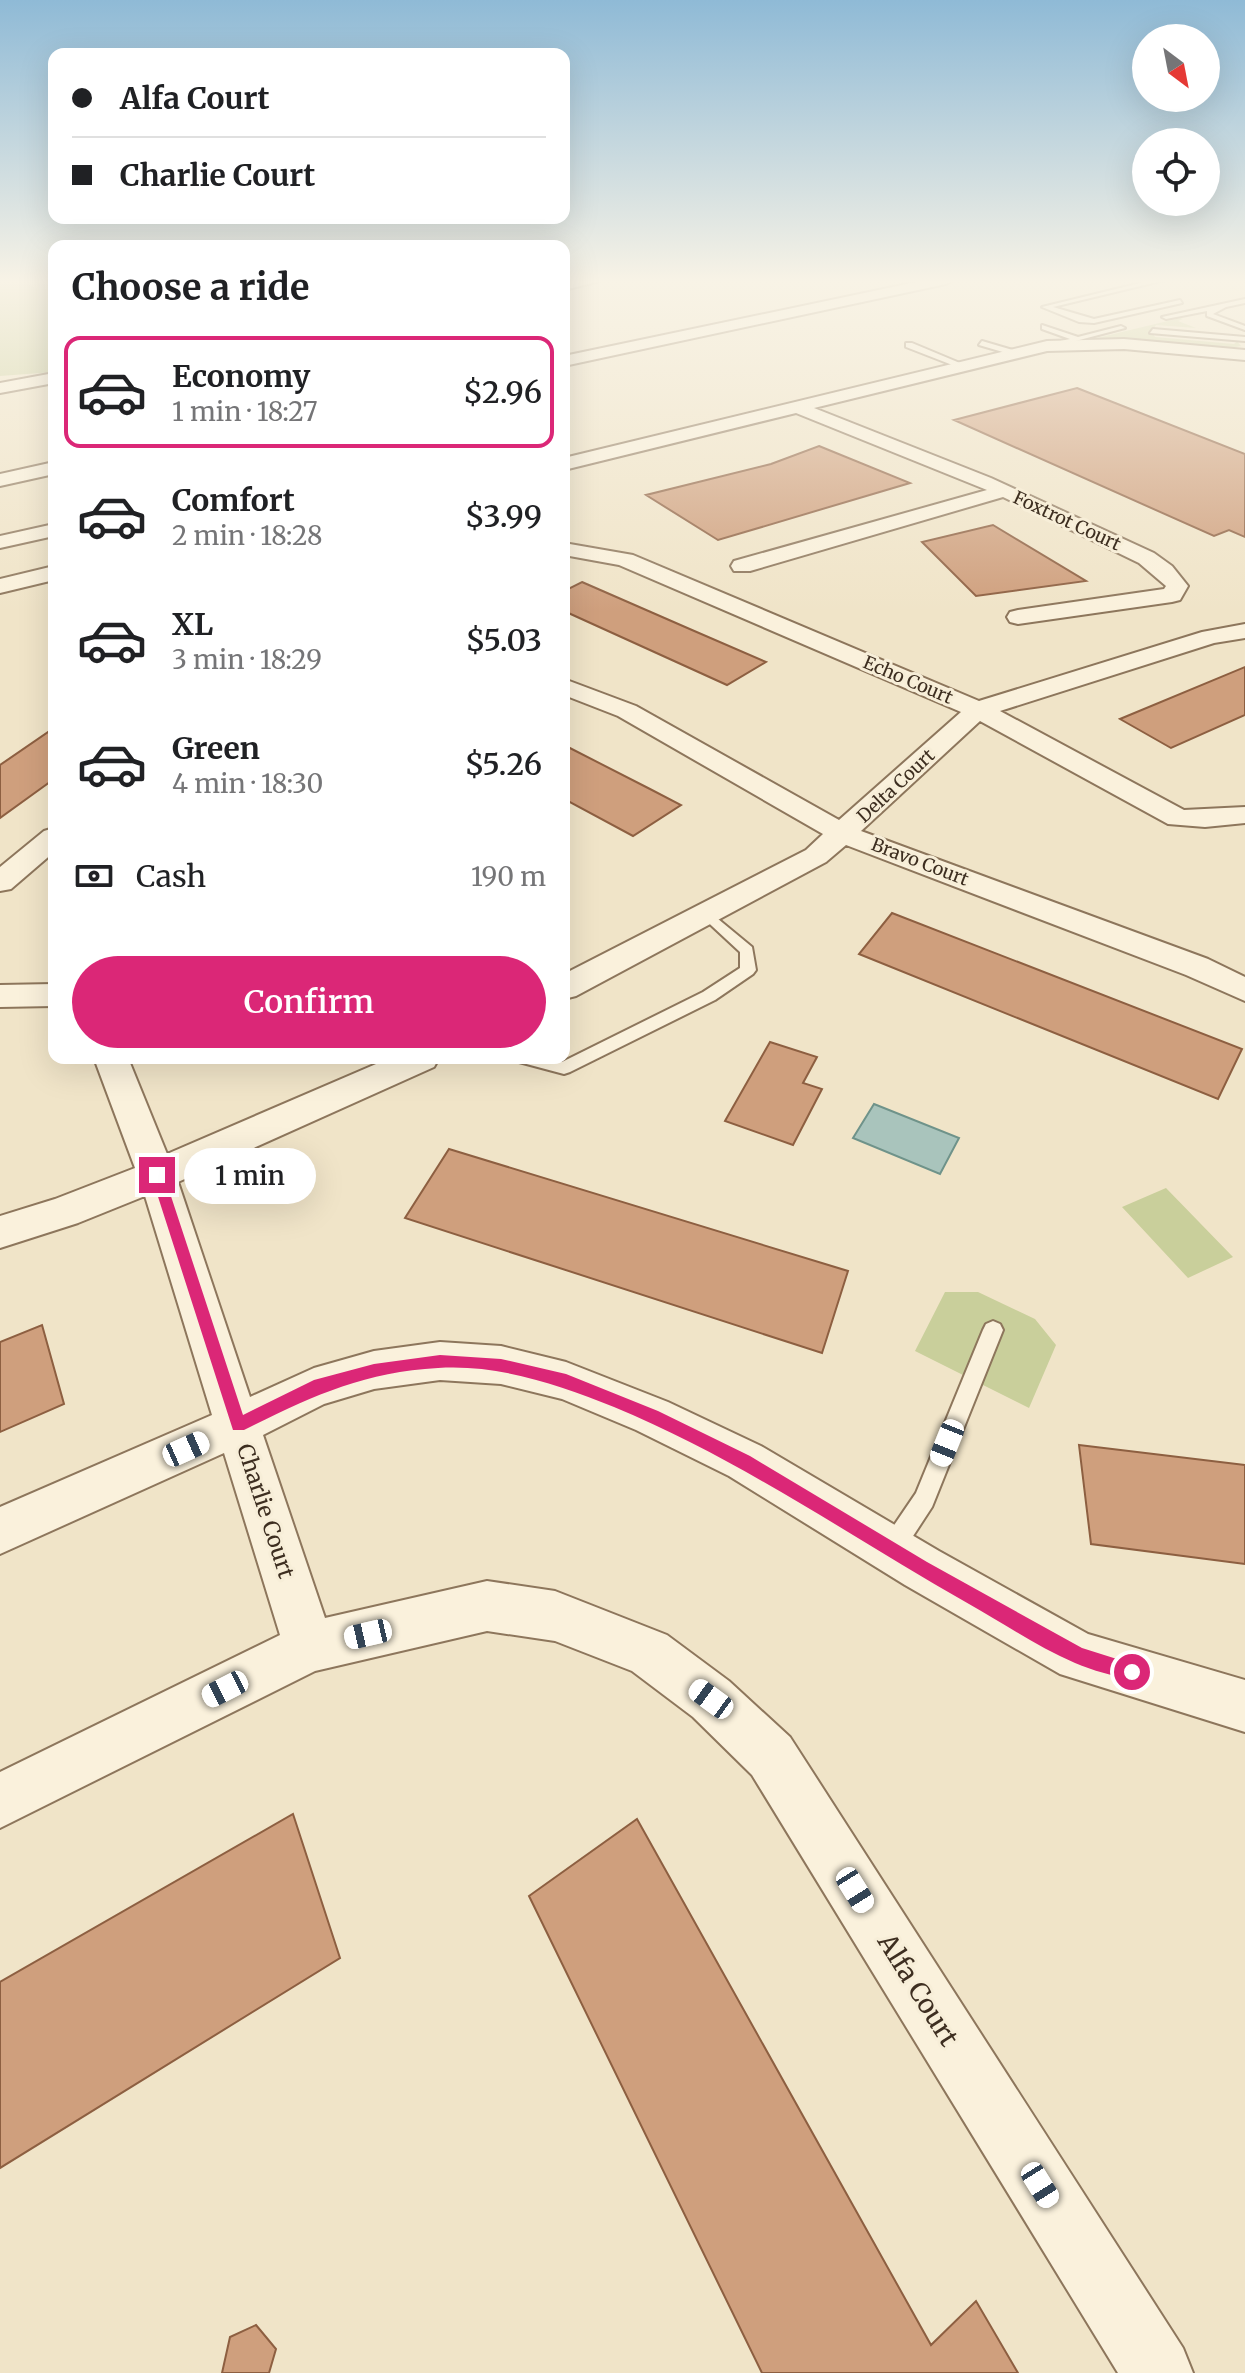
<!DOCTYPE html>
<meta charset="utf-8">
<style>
:root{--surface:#fff;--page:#f2f2f2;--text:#202124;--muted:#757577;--line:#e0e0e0;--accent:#db2777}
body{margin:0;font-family:Merriweather,serif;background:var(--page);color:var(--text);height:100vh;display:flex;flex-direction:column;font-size:30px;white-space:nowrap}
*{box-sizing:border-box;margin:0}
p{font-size:26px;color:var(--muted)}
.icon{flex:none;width:44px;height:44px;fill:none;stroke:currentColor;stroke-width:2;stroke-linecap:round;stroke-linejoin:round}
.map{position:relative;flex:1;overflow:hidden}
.sheet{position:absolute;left:48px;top:240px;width:522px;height:824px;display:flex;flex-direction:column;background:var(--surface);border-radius:16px;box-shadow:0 8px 32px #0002}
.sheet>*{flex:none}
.banner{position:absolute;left:48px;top:48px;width:522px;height:176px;border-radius:16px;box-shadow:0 8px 32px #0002;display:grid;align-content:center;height:176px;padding:0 24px;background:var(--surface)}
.needle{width:52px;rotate:148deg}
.fabs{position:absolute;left:1132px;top:24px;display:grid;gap:16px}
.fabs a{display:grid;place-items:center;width:88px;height:88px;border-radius:50%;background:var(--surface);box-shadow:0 8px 32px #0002;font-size:40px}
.end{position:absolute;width:36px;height:36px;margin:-18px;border:10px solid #db2777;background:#fff;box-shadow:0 0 0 4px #fff}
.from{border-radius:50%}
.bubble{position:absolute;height:56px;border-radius:28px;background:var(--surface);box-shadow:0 8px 32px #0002;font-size:26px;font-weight:600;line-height:56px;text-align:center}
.car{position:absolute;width:24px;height:48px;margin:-24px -12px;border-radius:10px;box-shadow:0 0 6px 2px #0007;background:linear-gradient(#fff 24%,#345 0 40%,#fff 0 76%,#345 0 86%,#fff 0)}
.banner b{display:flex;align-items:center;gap:28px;height:76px;font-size:30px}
.banner b+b{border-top:2px solid var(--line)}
.banner i{width:20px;height:20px;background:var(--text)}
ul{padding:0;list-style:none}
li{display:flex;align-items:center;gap:24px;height:112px;margin:0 16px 12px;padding:0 8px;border:4px solid transparent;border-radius:16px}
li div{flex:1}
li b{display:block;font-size:30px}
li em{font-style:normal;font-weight:600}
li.current{border-color:var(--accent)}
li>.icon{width:72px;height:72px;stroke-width:1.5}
h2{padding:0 24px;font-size:36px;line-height:96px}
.pay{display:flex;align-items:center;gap:20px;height:88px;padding:0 24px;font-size:30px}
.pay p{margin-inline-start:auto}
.cta{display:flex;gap:16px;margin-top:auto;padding:16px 24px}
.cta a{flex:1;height:92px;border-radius:48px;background:var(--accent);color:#fff;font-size:32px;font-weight:600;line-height:92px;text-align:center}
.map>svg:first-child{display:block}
</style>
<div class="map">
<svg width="1245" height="2373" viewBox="0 0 1245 2373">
<rect width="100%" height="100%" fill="#f0e4c8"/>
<path fill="#c9cf9b" d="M0,280H54V372L0,376Z
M1180,318L1183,319L1178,321L1196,328L1156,325L1152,332L1155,337L1234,344L1237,341L1241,346L1226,349L1097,338Z
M1166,1188L1233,1257L1188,1278L1122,1207Z
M945,1292H978L1035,1319L1056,1345L1029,1408L915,1351Z"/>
<path fill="#a9c4bc" stroke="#6f938a" stroke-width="2" d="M874,1104L959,1138L940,1174L853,1138Z"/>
<path fill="#cf9f7d" stroke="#8d5f41" stroke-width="2" d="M1077,388L1245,454V537L1229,530L1214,536L954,420Z
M819,446L910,483L718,540L646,495L771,464Z
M993,525L1086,581L976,596L922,542Z
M582,582L692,630L766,662L727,685L564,611V591Z
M1245,667V715L1171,748L1120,719Z
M54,728V779L0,818V765Z
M564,745L650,789L681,805L633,836L564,799Z
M892,913L1242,1049L1218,1099L859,954Z
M770,1042L817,1057L803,1083L822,1089L793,1145L725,1121Z
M449,1149L848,1271L822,1353L405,1218Z
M42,1325L64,1404L0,1432V1342Z
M1079,1445L1245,1465V1564L1091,1544Z
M293,1814L340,1958L0,2168V1982Z
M637,1819L931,2345L976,2301L1018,2373H762L529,1896Z
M256,2325L276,2349L269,2373H222L230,2337Z"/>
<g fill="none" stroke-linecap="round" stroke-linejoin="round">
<defs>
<path id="service" d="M1153,280H1165L1053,307L1094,319L1180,300L1182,303L1094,323L1079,322L1042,307Z
M1245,299V303L1226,307L1213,314L1245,326V330L1207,316V311L1166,319L1162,317Z
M1042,325L1078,337L1121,326L1125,328L1049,348L1046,344L1070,339L1042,329Z
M1153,329L1245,337V341L1150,333Z
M982,341L1016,351L1017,353L1013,355L979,345Z
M906,343H912L967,366L960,368L906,347Z
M706,909L752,947L756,970L753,974L715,1000L570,1072L564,1074L519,1062L517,1058H548L562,1062L703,992L740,968V952L699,914Z
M993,1321L1000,1324L1003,1330L932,1507L900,1556L892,1559L884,1556L881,1548L884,1540L916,1493L983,1330L986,1324Z"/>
<path id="minor" d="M574,280H604L564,290V282Z
M926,280H953L946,284L564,366V356Z
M1124,339L1245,350V360L1124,349L1047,351L814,408L991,478L1154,553L1172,566L1188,586L1180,600L1172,602L1018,624L1010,622L1007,617L1010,612L1018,610L1164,589L1166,586L1139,563L1003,497L750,571H734L731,566L734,561L987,490L796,413L564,470V458L1047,341Z
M54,373V383L0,393V383Z
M54,462V474L0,486V474Z
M54,524V536L0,548V536Z
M564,543L633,555L979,701L1202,632L1245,624V638L1214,643L1000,711L1184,810L1245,807V823L1205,827L1168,824L980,721L861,831L1208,959L1245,977V1001L1186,975L846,845L826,862L576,996L564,999V974L806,850L823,834L618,716L564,695V679L636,706L839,820L961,712L619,565L564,555Z
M54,566V580L0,593V579Z
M54,828V852L11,889L0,891V867L44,831Z
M54,984V1006L0,1007V985Z
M94,1058H128L167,1154L390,1058H439L434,1067L178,1182L250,1397L314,1368L374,1351L440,1342L501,1346L566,1362L668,1402L761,1446L939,1551L1088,1634L1245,1680V1732L1060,1674L905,1585L729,1476L636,1430L562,1399L501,1384L440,1380L374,1389L324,1404L263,1435L325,1618L487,1581L555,1591L667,1635L729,1681L790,1737L1183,2348L1193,2373H1118L752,1775L693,1717L632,1671L555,1641L487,1631L315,1671L0,1828V1772L280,1635L224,1453L0,1554V1507L212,1415L145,1196L78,1223L0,1248V1216L55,1199L135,1168Z"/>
</defs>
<use href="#service" stroke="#8d765c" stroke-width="4"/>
<use href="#minor" stroke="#8d765c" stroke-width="4"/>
<use href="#service" fill="#faf1dc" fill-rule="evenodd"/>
<use href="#minor" fill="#faf1dc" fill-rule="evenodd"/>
</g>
<linearGradient id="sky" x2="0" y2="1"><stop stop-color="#8fbad6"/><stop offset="0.46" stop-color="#f8f3e6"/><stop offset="1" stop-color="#f8f3e6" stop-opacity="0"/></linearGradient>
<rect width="1245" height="612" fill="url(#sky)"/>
<path fill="#db2777" d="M157,1170L164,1175L243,1415L314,1380L374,1364L440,1355L501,1359L566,1374L658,1411L750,1456L927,1562L1082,1648L1139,1666L1141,1672L1139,1679L1132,1681C1113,1675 1093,1671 1075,1663C1038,1647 1003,1623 969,1604C851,1537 740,1459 614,1407C559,1385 499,1364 438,1368C363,1372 310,1397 244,1430H233L151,1175Z"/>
<g text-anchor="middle" stroke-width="6" stroke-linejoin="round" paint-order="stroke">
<g font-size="18" fill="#3d2e20" stroke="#f7eed8">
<text transform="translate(1067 521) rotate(25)" y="6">Foxtrot Court</text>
<text transform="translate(908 680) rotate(23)" y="6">Echo Court</text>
<text transform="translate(896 786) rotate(-43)" y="6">Delta Court</text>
<text transform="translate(920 862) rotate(21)" y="6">Bravo Court</text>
</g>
<g font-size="22" fill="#3d2e20" stroke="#f7eed8">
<text transform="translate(266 1511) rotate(72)" y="8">Charlie Court</text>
</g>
<g font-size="26" fill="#3d2e20" stroke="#f7eed8">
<text transform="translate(918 1990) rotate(58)" y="9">Alfa Court</text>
</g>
</g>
</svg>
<div class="fabs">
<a><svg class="needle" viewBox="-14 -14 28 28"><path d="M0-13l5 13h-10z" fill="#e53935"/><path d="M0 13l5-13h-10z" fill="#757577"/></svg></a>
<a><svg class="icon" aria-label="locate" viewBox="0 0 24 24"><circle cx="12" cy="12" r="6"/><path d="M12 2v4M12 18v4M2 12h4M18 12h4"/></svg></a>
</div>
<i class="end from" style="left:1132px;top:1672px"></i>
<i class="end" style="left:157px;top:1175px"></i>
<div class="bubble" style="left:184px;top:1148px;width:132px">1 min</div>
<i class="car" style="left:947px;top:1443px;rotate:202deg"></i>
<i class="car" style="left:186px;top:1449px;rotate:66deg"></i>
<i class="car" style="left:368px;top:1634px;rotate:257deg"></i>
<i class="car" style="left:225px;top:1689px;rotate:243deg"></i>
<i class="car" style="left:711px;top:1699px;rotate:306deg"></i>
<i class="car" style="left:855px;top:1890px;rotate:148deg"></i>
<i class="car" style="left:1040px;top:2185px;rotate:148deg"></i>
<div class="banner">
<b><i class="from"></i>Alfa Court</b>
<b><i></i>Charlie Court</b>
</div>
<section class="sheet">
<h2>Choose a ride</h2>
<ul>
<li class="current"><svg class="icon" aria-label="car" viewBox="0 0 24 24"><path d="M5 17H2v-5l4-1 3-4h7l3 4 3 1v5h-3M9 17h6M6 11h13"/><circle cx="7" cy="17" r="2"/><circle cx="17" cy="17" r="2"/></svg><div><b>Economy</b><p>1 min · 18:27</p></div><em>$2.96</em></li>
<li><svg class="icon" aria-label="car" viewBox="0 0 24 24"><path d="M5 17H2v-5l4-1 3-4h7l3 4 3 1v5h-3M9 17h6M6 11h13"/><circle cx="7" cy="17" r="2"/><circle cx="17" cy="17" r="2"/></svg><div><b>Comfort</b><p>2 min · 18:28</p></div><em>$3.99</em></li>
<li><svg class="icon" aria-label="car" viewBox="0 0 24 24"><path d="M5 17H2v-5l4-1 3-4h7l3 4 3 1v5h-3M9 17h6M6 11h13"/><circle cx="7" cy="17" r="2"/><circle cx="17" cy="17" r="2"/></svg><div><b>XL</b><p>3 min · 18:29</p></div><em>$5.03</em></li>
<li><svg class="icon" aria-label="car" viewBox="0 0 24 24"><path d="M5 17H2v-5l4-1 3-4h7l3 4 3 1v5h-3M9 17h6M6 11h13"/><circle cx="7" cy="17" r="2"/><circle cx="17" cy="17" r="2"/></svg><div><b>Green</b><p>4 min · 18:30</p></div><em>$5.26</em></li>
</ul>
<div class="pay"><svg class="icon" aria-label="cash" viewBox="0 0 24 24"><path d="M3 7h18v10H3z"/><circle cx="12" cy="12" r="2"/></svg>Cash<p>190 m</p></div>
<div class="cta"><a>Confirm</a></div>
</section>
</div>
